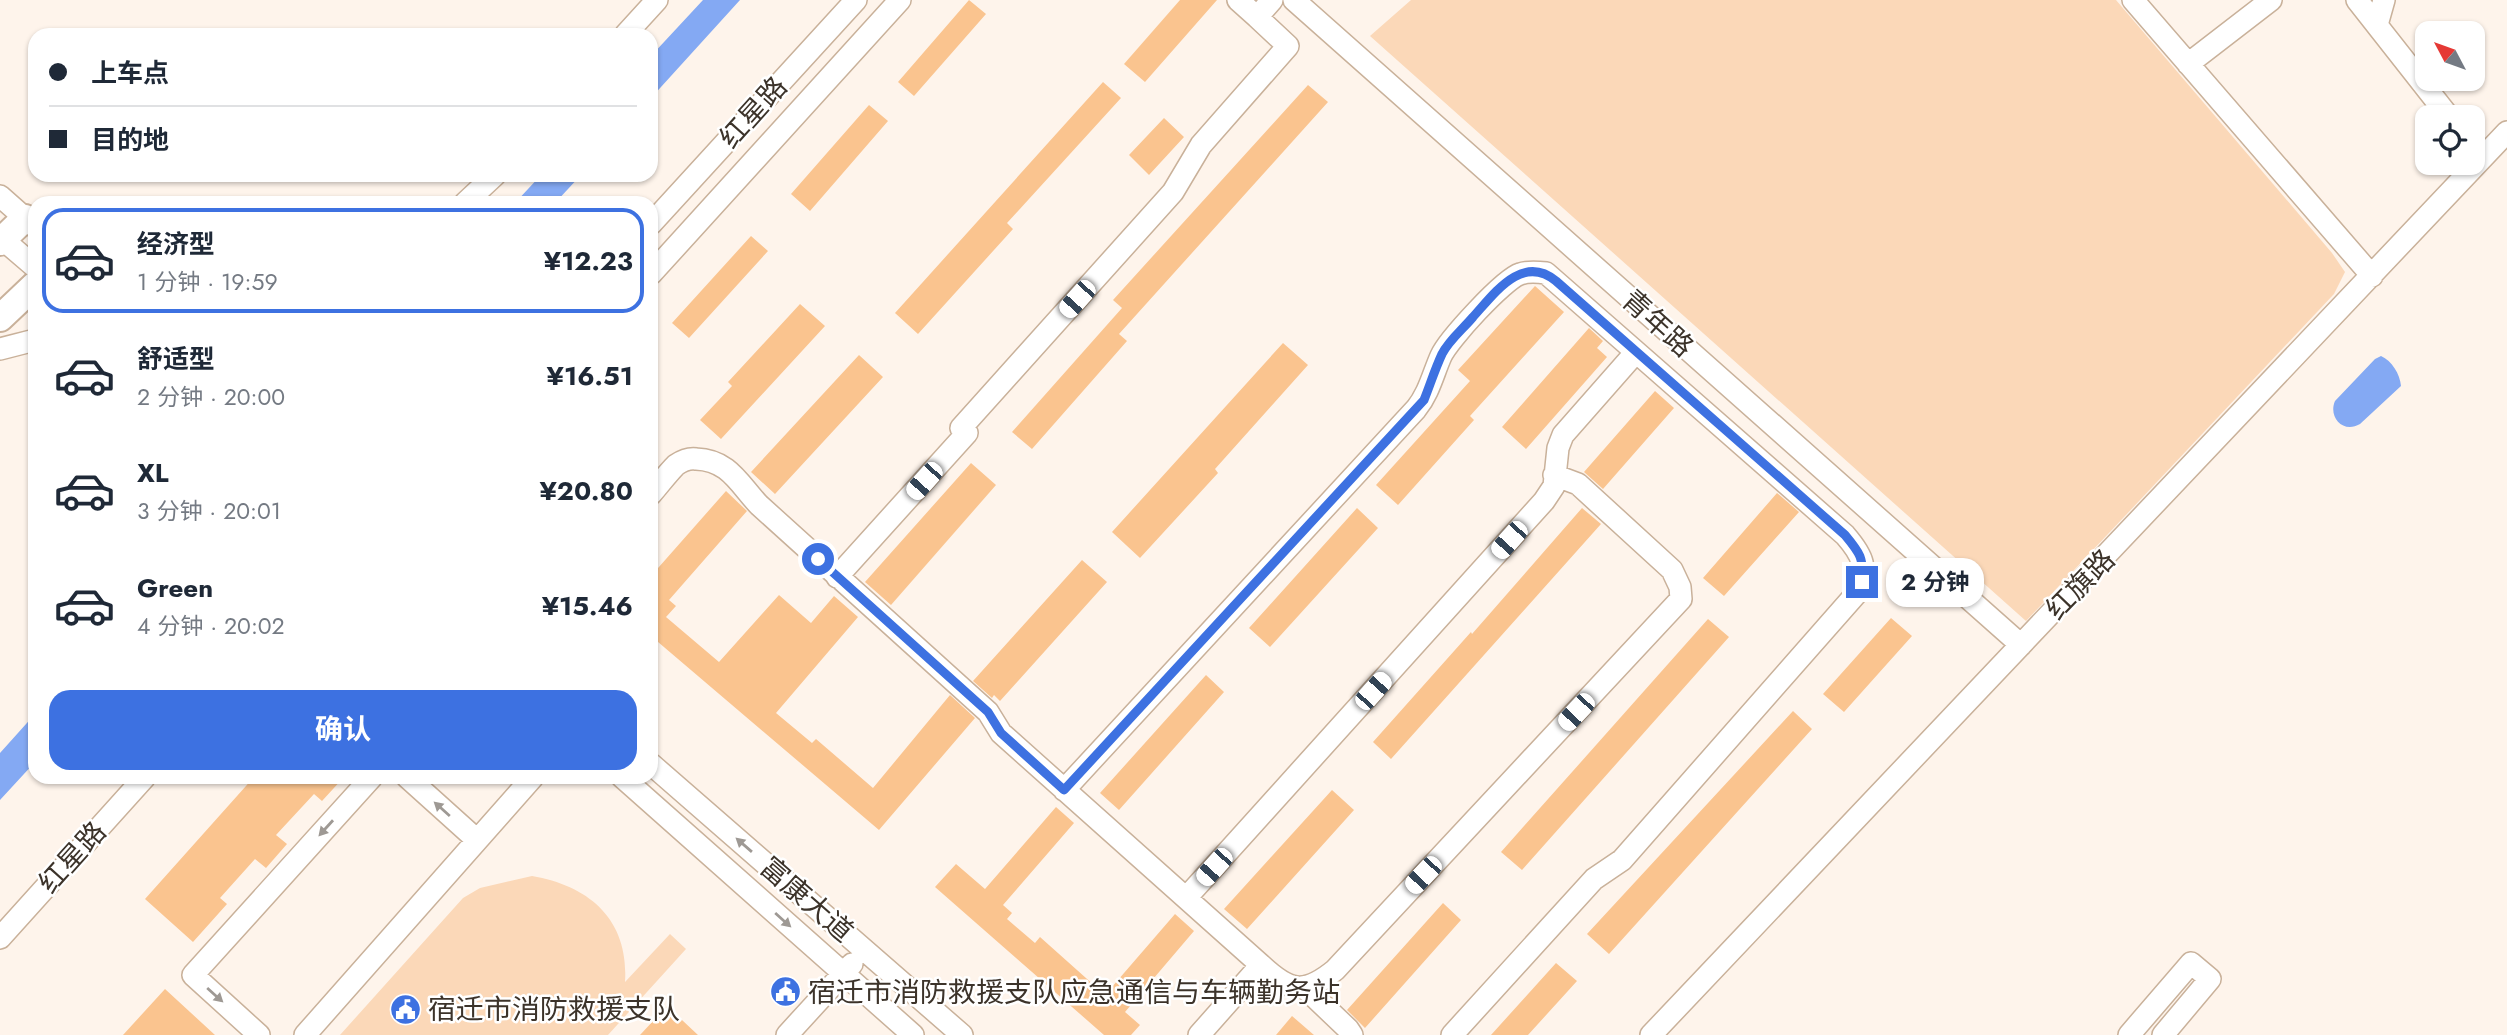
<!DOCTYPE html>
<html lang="zh">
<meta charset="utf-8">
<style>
:root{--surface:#fff;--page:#f2f2f3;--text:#1f2937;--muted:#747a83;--line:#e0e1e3;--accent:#3d71e1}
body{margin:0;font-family:Jost,"Noto Sans SC",sans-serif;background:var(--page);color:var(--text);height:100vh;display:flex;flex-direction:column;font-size:26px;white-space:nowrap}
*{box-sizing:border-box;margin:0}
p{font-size:23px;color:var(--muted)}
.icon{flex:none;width:38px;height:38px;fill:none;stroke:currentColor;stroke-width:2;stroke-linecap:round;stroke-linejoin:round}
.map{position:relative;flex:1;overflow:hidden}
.side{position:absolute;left:28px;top:196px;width:630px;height:588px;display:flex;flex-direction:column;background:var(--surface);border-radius:21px;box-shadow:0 2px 5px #0004}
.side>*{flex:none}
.guide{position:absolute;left:28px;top:28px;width:630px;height:154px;border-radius:21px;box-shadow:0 2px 5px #0004;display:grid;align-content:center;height:154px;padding:0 21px;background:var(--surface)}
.needle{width:46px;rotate:311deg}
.controls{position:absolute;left:2415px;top:21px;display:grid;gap:14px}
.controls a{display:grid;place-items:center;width:70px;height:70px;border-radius:14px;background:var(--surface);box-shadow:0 2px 5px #0004;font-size:35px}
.end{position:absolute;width:32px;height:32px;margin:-16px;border:9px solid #3d71e1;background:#fff;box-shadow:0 0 0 4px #fff}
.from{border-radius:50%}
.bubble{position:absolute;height:49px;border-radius:21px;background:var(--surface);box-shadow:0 2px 5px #0004;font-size:23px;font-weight:700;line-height:49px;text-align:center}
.car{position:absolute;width:21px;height:42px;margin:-21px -10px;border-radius:9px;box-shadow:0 0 5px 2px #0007;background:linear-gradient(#fff 24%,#345 0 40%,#fff 0 76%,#345 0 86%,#fff 0)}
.guide b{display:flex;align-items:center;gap:24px;height:66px;font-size:26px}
.guide b+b{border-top:2px solid var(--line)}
.guide i{width:18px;height:18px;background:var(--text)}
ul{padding:12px 0 0;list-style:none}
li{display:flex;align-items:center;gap:21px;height:105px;margin:0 14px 10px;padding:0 7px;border:4px solid transparent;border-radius:21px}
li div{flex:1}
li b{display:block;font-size:26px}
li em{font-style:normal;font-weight:700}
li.on{border-color:var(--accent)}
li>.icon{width:63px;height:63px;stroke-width:1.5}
.action{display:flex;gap:14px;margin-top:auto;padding:14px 21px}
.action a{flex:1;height:80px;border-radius:21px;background:var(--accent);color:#fff;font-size:28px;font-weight:700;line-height:80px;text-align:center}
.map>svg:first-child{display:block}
</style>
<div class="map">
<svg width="2507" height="1035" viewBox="0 0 2507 1035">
<rect width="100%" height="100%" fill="#fef4eb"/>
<path fill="#fbd8b8" d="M1411,0H2116L2332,253L2345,272L2334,294L2026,621L1370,36Z
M532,876C590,886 629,920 625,982L670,934L686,949L608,1035H340L463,898L480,888Z"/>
<path fill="#84a9f3" d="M703,0H740L651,98V56Z
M541,175H581L555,203H515Z
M2381,356C2392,361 2400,374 2401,386L2360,424C2343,434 2328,417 2335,401L2375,359Z
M35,714V762L0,800V753Z"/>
<path fill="#fac48f" d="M969,0L986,14L914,96L898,82Z
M1180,0H1217L1145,82L1124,64Z
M1103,82L1121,98L1007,223L1013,229L918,334L895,313Z
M1308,85L1328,102L1119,334L1127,341L1032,449L1012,432L1122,308L1113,300Z
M869,105L888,121L810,211L791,194Z
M1164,118L1184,137L1149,175L1129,155Z
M751,236L768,251L689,338L672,323Z
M1535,286L1564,312L1470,416L1474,420L1398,505L1376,485L1470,381L1458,370Z
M800,304L825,326L721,439L700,420L732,386L728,382Z
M1589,328L1603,341L1597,348L1607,357L1526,449L1502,427Z
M1283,343L1308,365L1215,469L1218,473L1140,558L1112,532Z
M859,355L883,377L775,494L751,472Z
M1655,391L1674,408L1603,489L1584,472Z
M971,463L996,485L891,605L865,582Z
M726,491L747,511L669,600L676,606L666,617L719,662L779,595L811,623L834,596L858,617L776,713L812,743L816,739L873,788L950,695L975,718L879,830L651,636V576Z
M1777,493L1799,512L1724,596L1703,578Z
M1357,508L1378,528L1270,647L1249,628Z
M1582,508L1601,524L1391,759L1373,742L1471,632L1472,634Z
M1082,560L1107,582L1000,701L994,695L992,698L973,681Z
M1891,618L1912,636L1844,712L1823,694Z
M1708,619L1729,637L1522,870L1501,852Z
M1206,675L1224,692L1119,810L1100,793Z
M1793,711L1812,729L1609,954L1587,934Z
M254,777H344L322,801L314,794L276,835L287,844L266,868L255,859L220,898L227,904L193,942L145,899Z
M1332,790L1354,810L1247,929L1224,909Z
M1056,807L1074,823L1003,905L1012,913L1007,919L1035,943L1040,937L1105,995L1175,914L1194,931L1125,1012L1140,1025L1131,1035H1104L935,887L956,864L985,889Z
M1443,903L1461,920L1365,1028L1347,1010Z
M1556,963L1577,981L1528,1035H1491Z
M165,989L215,1035H123Z
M667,1006L698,1035H640Z
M1292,1016L1314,1035H1276Z"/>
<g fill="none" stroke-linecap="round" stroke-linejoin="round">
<defs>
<path id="minor" d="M1238,0L1257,17L1272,0
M1294,0L2021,645
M2133,0L2372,276
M2357,0L2449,117
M2377,25L2384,0
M625,35L657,0
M2188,64L2271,0
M0,196L35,227
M465,203L495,175
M651,224L856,0
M0,237L35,267
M651,274L900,0
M0,349L35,340
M651,494C659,485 667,474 676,465C682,461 689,458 696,459C729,460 739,484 759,505L988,712L1001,733L1261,965L1199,1035
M837,577L967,433L961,428L1173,192L1201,145L1288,46L1257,17
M651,764L962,1035
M407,777L477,840
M622,777L913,1035
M1064,790L1416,409C1429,393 1433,374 1441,356C1448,340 1504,279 1520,274C1528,271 1538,272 1546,273L1845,535C1864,557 1868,567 1856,594L1622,860L1594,879L1452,1035
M1186,898L1544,501L1554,486L1558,448L1563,435L1636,352
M0,938L145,777
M1261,965C1289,991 1303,996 1335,970L1681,599L1680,587L1672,570L1578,484L1554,475
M1305,988L1348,1029L1352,1035
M259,1035L193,975L372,777
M305,1035L533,777
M787,1035L852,964
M1651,1035L2507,132
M2129,1035L2191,963L2210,979L2163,1035"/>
<path id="major" d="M0,242L25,218
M0,318L35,285"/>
</defs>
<use href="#minor" stroke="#c9b19a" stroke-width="24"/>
<use href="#major" stroke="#c9b19a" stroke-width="30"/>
<use href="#minor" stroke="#fff" stroke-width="21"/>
<use href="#major" stroke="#fff" stroke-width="26"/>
</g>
<defs><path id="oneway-solid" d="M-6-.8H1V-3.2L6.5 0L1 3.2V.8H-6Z" transform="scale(1.75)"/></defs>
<g fill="#9e9994">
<use href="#oneway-solid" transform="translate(442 809) rotate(-138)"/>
<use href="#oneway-solid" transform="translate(326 828) rotate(132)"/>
<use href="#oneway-solid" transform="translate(744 845) rotate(-139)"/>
<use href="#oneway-solid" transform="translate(783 920) rotate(42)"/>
<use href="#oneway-solid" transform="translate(215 995) rotate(42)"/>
</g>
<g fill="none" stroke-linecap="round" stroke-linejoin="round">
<path stroke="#3d71e1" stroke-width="9" d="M818,559L988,712L1001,733L1064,790L1424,400C1430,385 1435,369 1442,354C1449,340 1463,329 1473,317C1494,294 1522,253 1556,281L1845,535C1860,553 1864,558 1862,582"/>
</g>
<defs>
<symbol id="civic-disc" viewBox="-11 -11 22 22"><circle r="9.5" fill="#3d71e1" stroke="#fff"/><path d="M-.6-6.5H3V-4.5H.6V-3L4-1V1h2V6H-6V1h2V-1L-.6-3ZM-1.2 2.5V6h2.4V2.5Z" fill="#fff"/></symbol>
</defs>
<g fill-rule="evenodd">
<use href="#civic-disc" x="768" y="974" width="35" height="35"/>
<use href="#civic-disc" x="388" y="992" width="35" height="35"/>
</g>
<g text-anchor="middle" stroke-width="5" stroke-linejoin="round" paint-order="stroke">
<g font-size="28" fill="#3c332a" stroke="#fff">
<text transform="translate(753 112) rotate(-48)" y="10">红星路</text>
<text transform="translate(1658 323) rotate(42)" y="10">青年路</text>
<text transform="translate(2080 584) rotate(-46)" y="10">红旗路</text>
<text transform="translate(72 857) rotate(-48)" y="10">红星路</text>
<text transform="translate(807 899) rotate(41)" y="10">富康大道</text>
</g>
<g font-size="28" fill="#3c332a" stroke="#fff" text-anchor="start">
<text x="808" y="1002">宿迁市消防救援支队应急通信与车辆勤务站</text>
<text x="428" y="1019">宿迁市消防救援支队</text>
</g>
</g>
</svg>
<div class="controls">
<a><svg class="needle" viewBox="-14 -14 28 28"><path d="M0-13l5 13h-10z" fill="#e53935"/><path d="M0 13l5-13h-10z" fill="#747a83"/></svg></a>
<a><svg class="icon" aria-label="locate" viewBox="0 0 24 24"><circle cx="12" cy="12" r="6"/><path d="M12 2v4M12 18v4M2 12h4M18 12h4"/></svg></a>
</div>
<i class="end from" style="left:818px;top:559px"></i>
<i class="end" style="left:1862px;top:582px"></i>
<div class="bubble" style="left:1886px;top:558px;width:98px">2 分钟</div>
<i class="car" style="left:1077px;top:299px;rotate:222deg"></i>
<i class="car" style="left:924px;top:481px;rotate:222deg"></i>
<i class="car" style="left:1509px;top:540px;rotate:222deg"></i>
<i class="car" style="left:1373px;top:691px;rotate:42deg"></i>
<i class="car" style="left:1576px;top:712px;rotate:223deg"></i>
<i class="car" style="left:1214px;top:867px;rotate:222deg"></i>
<i class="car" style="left:1423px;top:875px;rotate:223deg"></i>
<div class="guide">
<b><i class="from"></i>上车点</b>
<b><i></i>目的地</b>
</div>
<section class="side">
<ul>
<li class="on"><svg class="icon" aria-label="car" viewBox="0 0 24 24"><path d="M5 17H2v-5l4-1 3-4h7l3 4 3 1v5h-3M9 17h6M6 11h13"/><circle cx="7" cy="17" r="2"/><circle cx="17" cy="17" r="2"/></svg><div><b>经济型</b><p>1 分钟 · 19:59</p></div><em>¥12.23</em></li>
<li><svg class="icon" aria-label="car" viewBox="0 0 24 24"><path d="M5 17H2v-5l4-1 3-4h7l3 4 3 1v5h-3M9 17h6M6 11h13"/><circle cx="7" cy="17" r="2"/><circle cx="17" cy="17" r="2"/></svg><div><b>舒适型</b><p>2 分钟 · 20:00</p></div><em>¥16.51</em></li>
<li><svg class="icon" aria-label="car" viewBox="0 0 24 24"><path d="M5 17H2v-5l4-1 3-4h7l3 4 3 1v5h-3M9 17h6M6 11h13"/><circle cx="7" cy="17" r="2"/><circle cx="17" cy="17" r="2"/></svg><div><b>XL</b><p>3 分钟 · 20:01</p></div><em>¥20.80</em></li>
<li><svg class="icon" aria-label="car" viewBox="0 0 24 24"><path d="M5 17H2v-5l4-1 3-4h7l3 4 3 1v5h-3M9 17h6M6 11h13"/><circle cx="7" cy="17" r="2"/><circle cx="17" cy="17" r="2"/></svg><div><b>Green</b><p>4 分钟 · 20:02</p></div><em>¥15.46</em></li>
</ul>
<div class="action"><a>确认</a></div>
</section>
</div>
